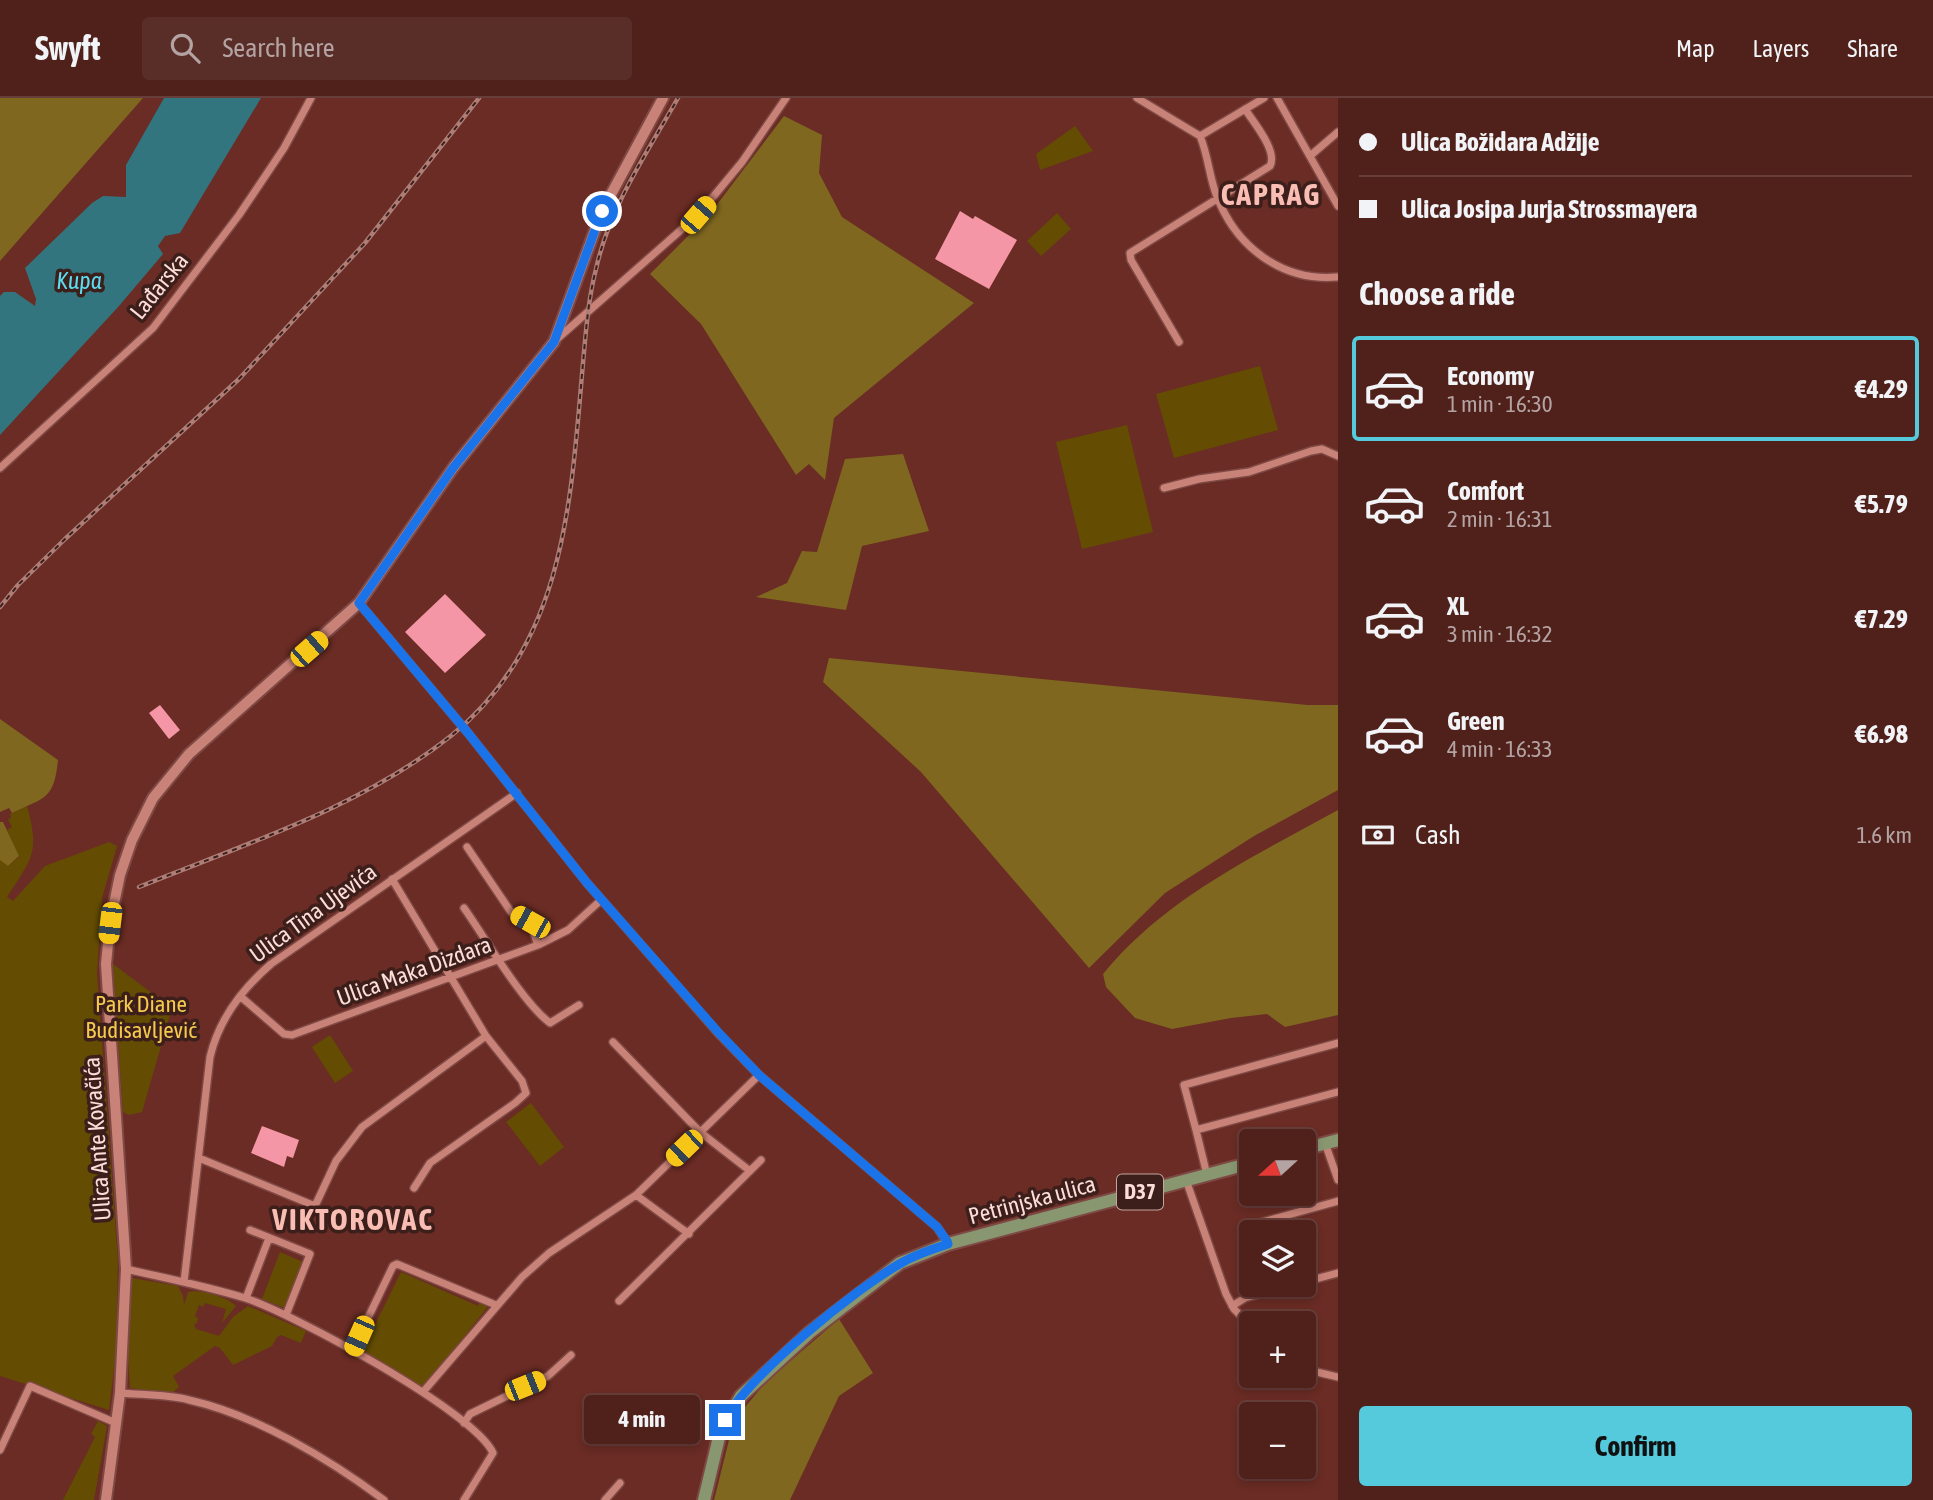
<!DOCTYPE html>
<meta charset="utf-8">
<style>
:root{--surface:#50211b;--page:#5a2e28;--text:#f1f3f6;--muted:#b4a3a3;--line:#673e3a;--accent:#54cadc}
body{margin:0;font-family:"Asap Condensed",sans-serif;background:var(--page);color:var(--text);height:100vh;display:flex;flex-direction:column;font-size:26px;white-space:nowrap}
*{box-sizing:border-box;margin:0}
p{font-size:23px;color:var(--muted)}
.icon{flex:none;width:38px;height:38px;fill:none;stroke:currentColor;stroke-width:2;stroke-linecap:round;stroke-linejoin:round}
.map{position:relative;flex:1;overflow:hidden}
.side{display:flex;flex-direction:column;background:var(--surface);width:595px}
.side>*{flex:none}
.hud{display:grid;align-content:center;height:154px;padding:0 21px;background:var(--surface)}
.needle{width:46px;rotate:249deg}
.controls{position:absolute;left:1239px;top:1031px;display:grid;gap:14px}
.controls a{display:grid;place-items:center;width:77px;height:77px;border-radius:7px;background:var(--surface);box-shadow:0 4px 10px #0003,0 0 0 2px var(--line);font-size:35px}
.end{position:absolute;width:32px;height:32px;margin:-16px;border:9px solid #1a73e8;background:#fff;box-shadow:0 0 0 4px #fff}
.from{border-radius:50%}
.bubble{position:absolute;height:49px;border-radius:7px;background:var(--surface);box-shadow:0 4px 10px #0003,0 0 0 2px var(--line);font-size:23px;font-weight:700;line-height:49px;text-align:center}
.car{position:absolute;width:21px;height:42px;margin:-21px -10px;border-radius:9px;box-shadow:0 0 5px 2px #0007;background:linear-gradient(#f5c518 24%,#345 0 40%,#f5c518 0 76%,#345 0 86%,#f5c518 0)}
.hud b{display:flex;align-items:center;gap:24px;height:66px;font-size:26px}
.hud b+b{border-top:2px solid var(--line)}
.hud i{width:18px;height:18px;background:var(--text)}
ul{padding:0;list-style:none}
li{display:flex;align-items:center;gap:21px;height:105px;margin:0 14px 10px;padding:0 7px;border:4px solid transparent;border-radius:7px}
li div{flex:1}
li b{display:block;font-size:26px}
li em{font-style:normal;font-weight:700}
li.active{border-color:var(--accent)}
li>.icon{width:63px;height:63px;stroke-width:1.5}
h2{padding:0 21px;font-size:32px;line-height:84px}
.pay{display:flex;align-items:center;gap:18px;height:77px;padding:0 21px;font-size:26px}
.pay p{margin-inline-start:auto}
.button{display:flex;gap:14px;margin-top:auto;padding:14px 21px}
.button a{flex:1;height:80px;border-radius:7px;background:var(--accent);color:#111;font-size:28px;font-weight:700;line-height:80px;text-align:center}
header{display:flex;align-items:center;gap:42px;box-sizing:border-box;height:98px;padding:0 35px;background:var(--surface);border-bottom:2px solid var(--line)}
header strong{font-size:33px}
nav{display:flex;gap:38px;margin-inline-start:auto;font-size:24px}
.search{width:490px;height:63px;background:var(--page);display:flex;align-items:center;gap:18px;box-sizing:border-box;padding:0 24px;border-radius:7px;color:var(--muted);font-size:26px}
main{display:flex;flex:1;min-height:0}
.map>svg:first-child{display:block}
</style>
<header>
<strong>Swyft</strong>
<div class="search"><svg class="icon" aria-label="search" viewBox="0 0 24 24"><circle cx="10" cy="10" r="6"/><path d="M15 15l6 6"/></svg>Search here</div>
<nav><a>Map</a><a>Layers</a><a>Share</a></nav>
</header>
<main>
<div class="map">
<svg width="1338" height="1402" viewBox="0 0 1338 1402">
<rect width="100%" height="100%" fill="#6a2c24"/>
<path fill="#644d02" d="M1075,28L1093,53L1040,72L1036,56Z
M1057,115L1071,131L1041,158L1027,143Z
M1260,268L1278,332L1174,360L1156,296Z
M1127,327L1153,434L1082,451L1056,344Z
M27,708C40,755 32,760 7,799L13,803L45,768L109,744L117,748L102,800L97,875L118,1163L116,1254L109,1312L0,1278V762L8,768L19,759L7,732L12,729L8,721L11,720L10,716Z
M113,866L172,910L142,1014L129,1017L123,1014Z
M330,937L353,973L335,985L312,949Z
M531,1005L564,1049L540,1068L506,1024Z
M280,1154L303,1164L285,1210L262,1201Z
M401,1174L478,1208L480,1204L486,1206L487,1210L425,1287L419,1289L361,1255Z
M132,1180L178,1188L183,1198L184,1207L188,1194C202,1191 226,1199 236,1208L222,1225L226,1211L205,1205L203,1209L199,1207L195,1218L198,1220L197,1225L194,1226L196,1231L219,1238L233,1219L248,1208L306,1233L301,1245L281,1237L277,1239L272,1248L233,1267L220,1250L215,1248L173,1278L179,1289L171,1296L130,1290L128,1259Z
M98,1323L107,1328L94,1402H63L95,1339L91,1336Z"/>
<path fill="#7f6720" d="M0,0H143L0,163Z
M784,18L822,37L819,75L842,119L974,205L834,320L825,382L809,366L796,377L701,226L650,176L709,117Z
M903,356L929,433L862,448L846,512L756,499L787,485L802,453L817,454L845,361Z
M829,560L1307,607H1338V692L1254,738L1165,795L1089,870L921,674L823,584Z
M0,621L58,662C54,701 46,699 12,715L9,710L0,714Z
M1338,712V917L1285,929L1267,916L1231,920L1172,931L1135,920L1106,889L1103,876C1165,800 1253,759 1338,712Z
M0,724H3L19,758L8,768L0,762Z
M839,1221L873,1275L839,1298L790,1402H714L734,1322L766,1284Z"/>
<path fill="#32757f" d="M164,0H261L180,135L165,138L158,148L163,156L119,208L0,337V198L4,194H15L35,208L36,201L25,170L92,105L103,98L126,99V67Z"/>
<path fill="#f496a6" d="M960,113L973,121L975,118L1017,142L989,191L935,161Z
M445,496L486,537L445,575L405,534Z
M160,607L180,632L169,641L149,615Z
M262,1028L299,1042L293,1060L287,1058L284,1069L251,1055Z"/>
<g fill="none" stroke-linecap="round" stroke-linejoin="round">
<defs>
<path id="street" d="M1137,0L1200,38C1208,57 1209,77 1216,96C1235,148 1281,184 1338,179
M1277,0L1338,108
M1200,38L1264,0
M1310,58L1338,34
M557,241L698,117L742,64L786,0
M1179,244L1131,162L1130,155L1270,68C1278,53 1254,25 1245,11
M0,370L153,230L239,117L284,50L311,0
M1164,390L1199,381L1249,374L1311,353L1322,351L1338,358
M359,505L468,635L587,785L718,935L759,977L937,1129L948,1146
M467,749L511,814L530,824L538,847
M392,781L486,938L522,983L526,995L515,1005L430,1065L414,1090
M464,810C486,841 522,904 550,925L579,907
M240,898L284,936L292,937L538,847L568,832L601,802
M613,944L700,1034L750,1073
M1196,1032L1184,987L1338,945
M1325,1045L1338,1082
M199,1060L315,1108L336,1063L362,1029L486,938
M1207,1077L1196,1032L1338,994
M1186,1082L1226,1196L1234,1211L1251,1228
M636,1097L689,1136
M1248,1128L1338,1103
M250,1132L310,1156L286,1217
M126,1171C165,1180 206,1188 245,1200C292,1215 475,1314 493,1355L464,1402
M184,1184L210,959C219,921 242,891 271,866L517,695
M1304,1184L1338,1175
M246,1200L269,1140
M619,1203L761,1062
M1232,1208L1245,1200L1295,1186
M352,1253L393,1168L397,1166L496,1207
M1304,1271L1338,1279
M423,1294L522,1179L549,1155L636,1097L759,977
M120,1295C142,1297 167,1296 189,1302C256,1317 329,1361 384,1402
M464,1325L470,1316L548,1278L571,1257
M0,1352L30,1288L116,1325
M605,1402L620,1385"/>
<path id="secondary" d="M106,1402L120,1295L126,1171L106,866L110,825L120,777L132,742L153,700L189,656L359,505L453,370L554,244L602,113L663,0"/>
<path id="primary" d="M1304,1051L1338,1042
M704,1402L720,1335L741,1298L809,1235L900,1165L948,1146L1251,1065"/>
</defs>
<use href="#street" stroke="#7e4944" stroke-width="10"/>
<use href="#secondary" stroke="#7e4944" stroke-width="14"/>
<use href="#primary" stroke="#7e4944" stroke-width="16"/>
<use href="#street" stroke="#c98277" stroke-width="7"/>
<use href="#secondary" stroke="#c98277" stroke-width="10"/>
<use href="#primary" stroke="#889770" stroke-width="12"/>
<defs>
<path id="rail" d="M0,509L18,487L65,441L239,281L365,145L479,0
M139,789C245,746 362,709 452,637C566,545 571,400 583,265C586,233 588,202 596,171C610,108 647,55 678,0"/>
</defs>
<use href="#rail" stroke="#ad7d76" stroke-width="4.5"/>
<use href="#rail" stroke="#3c1f1b" stroke-width="2" stroke-dasharray="5" stroke-linecap="butt"/>
</g>
<g fill="none" stroke-linecap="round" stroke-linejoin="round">
<path stroke="#1a73e8" stroke-width="9" d="M602,113L554,244L453,370L359,505L468,635L587,785L718,934L759,977L937,1129L947,1143L948,1146C933,1151 917,1156 903,1164C856,1190 750,1276 725,1322"/>
</g>
<g text-anchor="middle" stroke-width="7" stroke-linejoin="round" paint-order="stroke">
<rect fill="#3c1f1b" stroke="#c3a49f" stroke-width="2" x="1117" y="1076.5" width="46" height="35" rx="5"/>
<g font-size="21" font-weight="bold" fill="#fdddd8">
<text x="1140" y="1101">D37</text>
</g>
<g font-size="23" fill="#fdddd8" stroke="#3c1f1b">
<text transform="translate(159 188) rotate(-51)" y="8">Lađarska</text>
<text transform="translate(313 815) rotate(-36)" y="8">Ulica Tina Ujevića</text>
<text transform="translate(414 873) rotate(-20)" y="8">Ulica Maka Dizdara</text>
<text transform="translate(97 1041) rotate(-94)" y="8">Ulica Ante Kovačića</text>
<text transform="translate(1032 1102) rotate(-15)" y="8">Petrinjska ulica</text>
</g>
<g font-size="23" fill="#f5c94e" stroke="#3c1f1b">
<text x="141" y="914">Park Diane<tspan x="141" dy="26">Budisavljević</tspan></text>
</g>
<g font-size="24" font-style="italic" fill="#5bddf1" stroke="#3c1f1b">
<text x="79" y="191">Kupa</text>
</g>
<g font-size="30" font-weight="bold" letter-spacing="2" fill="#fabdb3" stroke="#3c1f1b">
<text x="1271" y="107">CAPRAG</text>
<text x="353" y="1132">VIKTOROVAC</text>
</g>
</g>
</svg>
<div class="controls">
<a><svg class="needle" viewBox="-14 -14 28 28"><path d="M0-13l5 13h-10z" fill="#e53935"/><path d="M0 13l5-13h-10z" fill="#b4a3a3"/></svg></a>
<a><svg class="icon" aria-label="layers" viewBox="0 0 24 24"><path d="M12 4l9 5-9 5-9-5zM3 14l9 5 9-5"/></svg></a>
<a>+</a>
<a>−</a>
</div>
<i class="end from" style="left:602px;top:113px"></i>
<i class="end" style="left:725px;top:1322px"></i>
<div class="bubble" style="left:584px;top:1297px;width:116px">4 min</div>
<i class="car" style="left:698px;top:117px;rotate:41deg"></i>
<i class="car" style="left:309px;top:551px;rotate:49deg"></i>
<i class="car" style="left:530px;top:824px;rotate:299deg"></i>
<i class="car" style="left:110px;top:825px;rotate:187deg"></i>
<i class="car" style="left:684px;top:1050px;rotate:226deg"></i>
<i class="car" style="left:359px;top:1238px;rotate:204deg"></i>
<i class="car" style="left:525px;top:1288px;rotate:68deg"></i>
</div>
<section class="side">
<div class="hud">
<b><i class="from"></i>Ulica Božidara Adžije</b>
<b><i></i>Ulica Josipa Jurja Strossmayera</b>
</div>
<h2>Choose a ride</h2>
<ul>
<li class="active"><svg class="icon" aria-label="car" viewBox="0 0 24 24"><path d="M5 17H2v-5l4-1 3-4h7l3 4 3 1v5h-3M9 17h6M6 11h13"/><circle cx="7" cy="17" r="2"/><circle cx="17" cy="17" r="2"/></svg><div><b>Economy</b><p>1 min · 16:30</p></div><em>€4.29</em></li>
<li><svg class="icon" aria-label="car" viewBox="0 0 24 24"><path d="M5 17H2v-5l4-1 3-4h7l3 4 3 1v5h-3M9 17h6M6 11h13"/><circle cx="7" cy="17" r="2"/><circle cx="17" cy="17" r="2"/></svg><div><b>Comfort</b><p>2 min · 16:31</p></div><em>€5.79</em></li>
<li><svg class="icon" aria-label="car" viewBox="0 0 24 24"><path d="M5 17H2v-5l4-1 3-4h7l3 4 3 1v5h-3M9 17h6M6 11h13"/><circle cx="7" cy="17" r="2"/><circle cx="17" cy="17" r="2"/></svg><div><b>XL</b><p>3 min · 16:32</p></div><em>€7.29</em></li>
<li><svg class="icon" aria-label="car" viewBox="0 0 24 24"><path d="M5 17H2v-5l4-1 3-4h7l3 4 3 1v5h-3M9 17h6M6 11h13"/><circle cx="7" cy="17" r="2"/><circle cx="17" cy="17" r="2"/></svg><div><b>Green</b><p>4 min · 16:33</p></div><em>€6.98</em></li>
</ul>
<div class="pay"><svg class="icon" aria-label="cash" viewBox="0 0 24 24"><path d="M3 7h18v10H3z"/><circle cx="12" cy="12" r="2"/></svg>Cash<p>1.6 km</p></div>
<div class="button"><a>Confirm</a></div>
</section>
</main>
